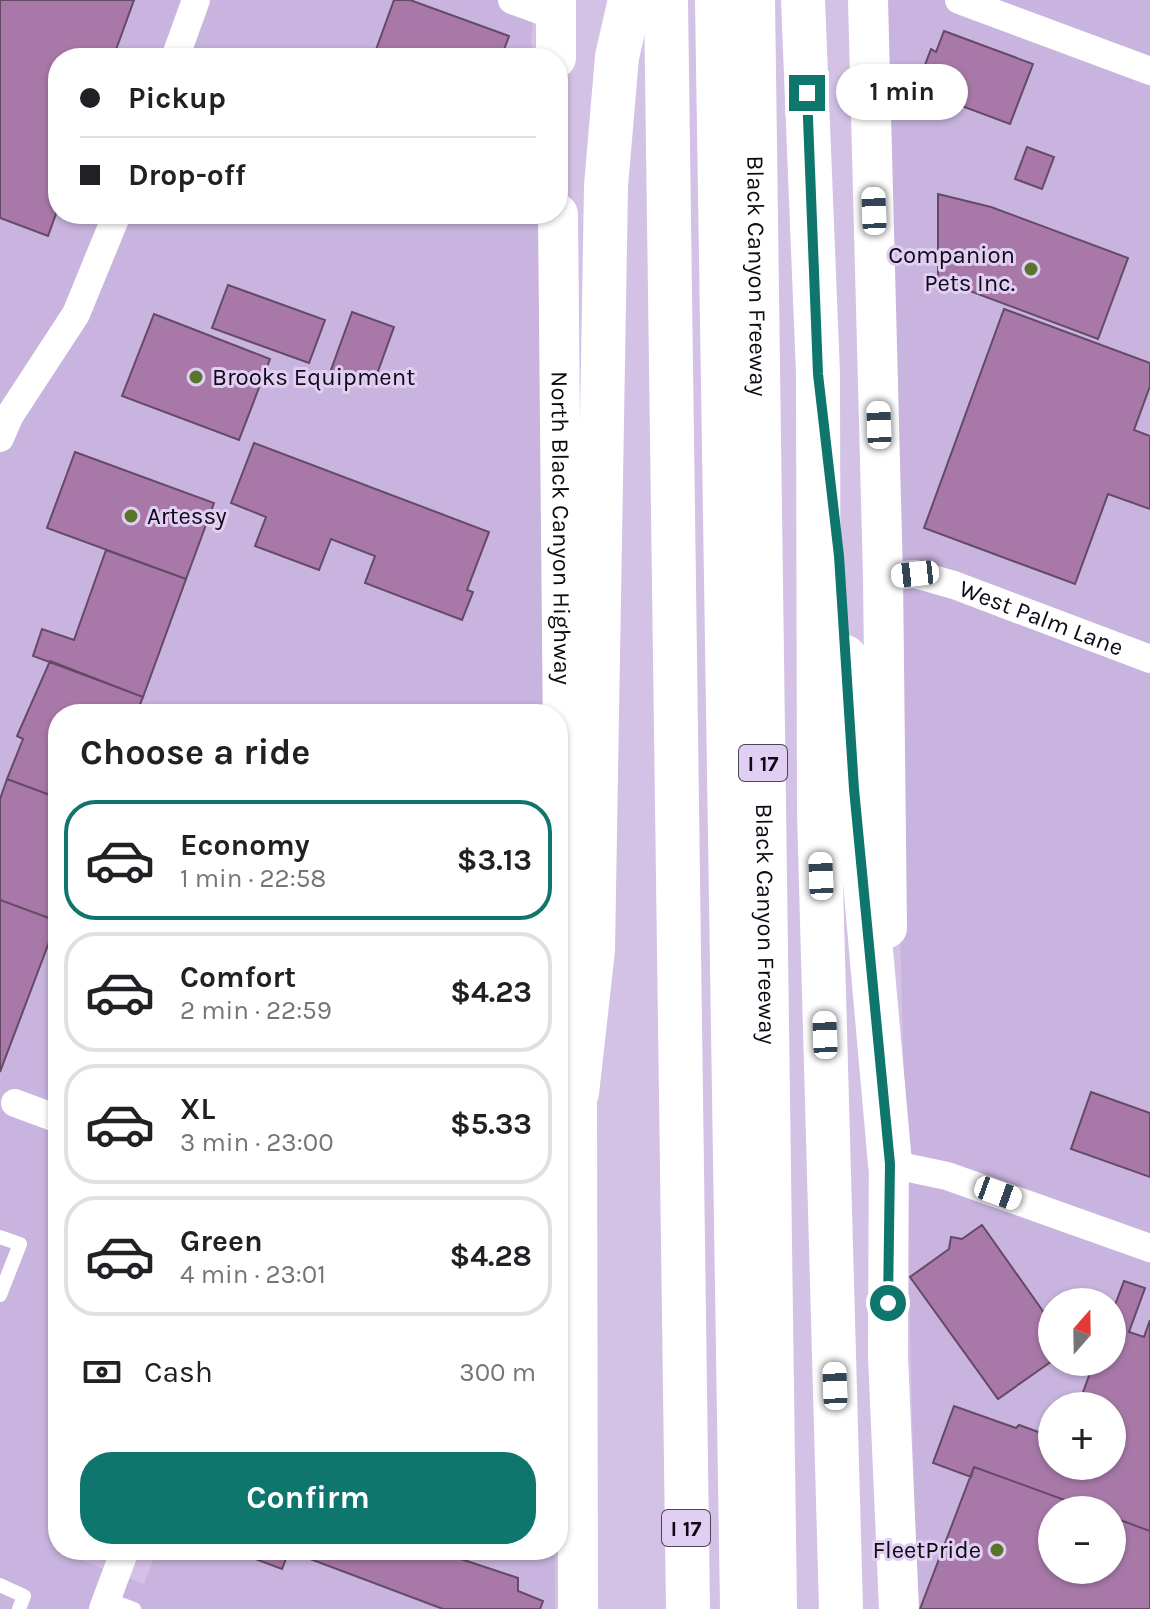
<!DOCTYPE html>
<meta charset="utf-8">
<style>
:root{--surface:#fff;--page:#f6f6f6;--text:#202124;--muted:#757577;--line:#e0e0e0;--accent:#0f766e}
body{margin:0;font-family:Karla,sans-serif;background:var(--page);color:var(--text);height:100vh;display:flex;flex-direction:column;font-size:30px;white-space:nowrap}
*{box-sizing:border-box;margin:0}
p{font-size:26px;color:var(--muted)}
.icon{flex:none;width:44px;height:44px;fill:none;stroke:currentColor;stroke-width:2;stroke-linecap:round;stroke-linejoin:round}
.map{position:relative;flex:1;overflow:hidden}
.sheet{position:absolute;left:48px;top:704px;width:520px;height:856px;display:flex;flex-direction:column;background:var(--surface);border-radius:32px;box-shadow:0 2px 6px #0004}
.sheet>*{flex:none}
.top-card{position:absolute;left:48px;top:48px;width:520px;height:176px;border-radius:32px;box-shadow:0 2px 6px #0004;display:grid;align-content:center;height:176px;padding:0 32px;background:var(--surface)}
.needle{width:52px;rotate:20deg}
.fabs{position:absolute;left:1038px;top:1288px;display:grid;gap:16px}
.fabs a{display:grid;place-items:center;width:88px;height:88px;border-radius:50%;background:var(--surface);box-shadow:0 2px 6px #0004;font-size:40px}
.end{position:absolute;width:36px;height:36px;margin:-18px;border:10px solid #0f766e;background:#fff;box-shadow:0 0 0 4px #fff}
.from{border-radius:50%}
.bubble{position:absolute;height:56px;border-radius:28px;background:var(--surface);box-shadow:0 2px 6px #0004;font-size:26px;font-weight:700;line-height:56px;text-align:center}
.car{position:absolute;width:24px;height:48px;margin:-24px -12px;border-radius:10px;box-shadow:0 0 6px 2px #0007;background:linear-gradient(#fff 24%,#345 0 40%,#fff 0 76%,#345 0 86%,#fff 0)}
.top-card b{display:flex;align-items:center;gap:28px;height:76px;font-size:30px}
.top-card b+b{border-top:2px solid var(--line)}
.top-card i{width:20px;height:20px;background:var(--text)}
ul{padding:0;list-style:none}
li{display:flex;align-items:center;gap:24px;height:120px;margin:0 16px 12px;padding:0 16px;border:4px solid var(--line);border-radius:32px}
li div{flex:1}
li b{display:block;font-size:30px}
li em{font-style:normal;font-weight:700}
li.current{border-color:var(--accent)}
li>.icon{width:72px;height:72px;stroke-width:1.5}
h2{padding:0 32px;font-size:36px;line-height:96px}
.pay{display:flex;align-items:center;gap:20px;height:88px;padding:0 32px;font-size:30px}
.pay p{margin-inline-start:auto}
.action{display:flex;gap:16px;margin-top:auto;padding:16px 32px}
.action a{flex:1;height:92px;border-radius:32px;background:var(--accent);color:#fff;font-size:32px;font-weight:700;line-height:92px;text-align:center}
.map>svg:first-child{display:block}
</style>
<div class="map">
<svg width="1150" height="1609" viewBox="0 0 1150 1609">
<rect width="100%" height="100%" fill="#d3c1e6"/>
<path fill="#c8b4de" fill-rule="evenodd" d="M0,0H536L531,40L534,58H58V214H543L547,714H58V1550H87L83,1561L144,1584L157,1550H555V1609H0Z
M884,0H1150V1609H917L898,844ZM1052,1302H1112V1362H1052ZM1052,1406H1112V1466H1052ZM1052,1510H1112V1570H1052Z"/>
<path fill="#a879a8" stroke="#654a65" stroke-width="2" d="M0,0H134L113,58H58V208L48,236L0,218Z
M394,0H410L509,36L501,58H373Z
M944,31L1033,64L1010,124L916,89L931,49L936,52Z
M1027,147L1054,157L1042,189L1015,179Z
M938,194L991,207L1128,258L1098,339L938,279Z
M228,285L325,320L309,363L212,328Z
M1004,309L1150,363V386L1134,430L1150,436V509L1108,494L1075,584L924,528Z
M352,312L394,327L373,385L331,370Z
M154,314L270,359L239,440L122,396Z
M254,443L489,532L467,590L473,592L462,620L365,583L375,556L331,539L319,570L255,546L266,517L231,503Z
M75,452L214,503L186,579L47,528Z
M106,550L186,579L143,697L33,656L42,629L74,640Z
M50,661L143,697L136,714H58V798L7,779L23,739L17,736Z
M7,779L58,798L57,921L0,900V799Z
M0,900L57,921L0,1072Z
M1091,1092L1150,1113V1177L1071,1149Z
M982,1225L1052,1324V1361L998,1399L910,1277L949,1249L951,1237L962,1239Z
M1124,1281L1145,1288L1129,1332L1144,1337L1150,1320V1531L1112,1517V1510H1092L974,1467L971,1477L933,1463L954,1406L1016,1428L1019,1425L1052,1437V1466H1112V1406H1078L1094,1362H1112V1313Z
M974,1467L1092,1510H1052V1570H1112V1517L1150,1531V1609H920Z
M253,1550H434L518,1578V1591L543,1601L540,1609H443L289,1551L282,1569L250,1557Z"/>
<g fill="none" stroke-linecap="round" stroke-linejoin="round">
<path stroke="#fff" stroke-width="14" d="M0,1237L20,1244L0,1295
M0,1585L24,1596L19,1609
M107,1599L134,1609"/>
<g stroke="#fff" stroke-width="28">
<path d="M512,0L556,16"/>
<path d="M959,0L1150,71"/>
<path d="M175,58L196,0"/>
<path d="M0,438L10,415L76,314L117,214"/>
<path id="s1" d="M883,577L915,574L954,585L1150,659"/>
<path d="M15,1103L58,1119"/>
<path d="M890,1164L947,1176L1150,1248"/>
<path d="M103,1609L125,1550"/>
</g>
<g stroke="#fff" stroke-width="40">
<path d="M868,0L883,577L887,928"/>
<path d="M556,58V0"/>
<path id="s2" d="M558,214L565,950L577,1093L578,1609"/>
<path d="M889,1132L888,1356L899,1609"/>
</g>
<g stroke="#fff" stroke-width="44">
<path d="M666,0L688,1609"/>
<path d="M717,0L742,1609"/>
<path id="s3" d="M753,0L775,1609"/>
<path d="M803,0L818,374L819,812L841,1609"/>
<path d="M845,657L890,1164"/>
<path d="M577,1093L593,950L606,186L617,57L630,0"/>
</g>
</g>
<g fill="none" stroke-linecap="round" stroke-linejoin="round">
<path stroke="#0f766e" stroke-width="10" d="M807,93L818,374L839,556L854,789L890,1164L888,1303"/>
</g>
<g fill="#597529" stroke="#e0cef3" stroke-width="3">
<circle cx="1031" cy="269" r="8"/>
<circle cx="196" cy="377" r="8"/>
<circle cx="131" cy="516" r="8"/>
<circle cx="997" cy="1550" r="8"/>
</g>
<g text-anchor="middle" stroke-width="6" stroke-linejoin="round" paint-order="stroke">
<g fill="#e0cef3" stroke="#4e4457" stroke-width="2">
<rect x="739" y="745" width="48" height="36" rx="6"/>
<rect x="662" y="1510" width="48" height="36" rx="6"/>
</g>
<g font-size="22" font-weight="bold" fill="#0f0914">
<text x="763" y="771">I 17</text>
<text x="686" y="1536">I 17</text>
</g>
<g font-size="24" fill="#0f0914" stroke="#e0cef3" text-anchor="end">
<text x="1015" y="263">Companion<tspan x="1015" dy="28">Pets Inc.</tspan></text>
<text x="212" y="385" text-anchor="start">Brooks Equipment</text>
<text x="147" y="524" text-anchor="start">Artessy</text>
<text x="981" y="1558">FleetPride</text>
</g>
<g font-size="24" fill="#0f0914" stroke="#e0cef3">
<text dy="8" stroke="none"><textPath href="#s3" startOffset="276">Black Canyon Freeway</textPath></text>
<text dy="8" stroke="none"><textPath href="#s2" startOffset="314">North Black Canyon Highway</textPath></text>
<text dy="8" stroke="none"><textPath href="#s1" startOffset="166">West Palm Lane</textPath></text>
<text dy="8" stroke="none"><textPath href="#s3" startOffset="924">Black Canyon Freeway</textPath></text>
</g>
</g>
</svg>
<div class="fabs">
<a><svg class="needle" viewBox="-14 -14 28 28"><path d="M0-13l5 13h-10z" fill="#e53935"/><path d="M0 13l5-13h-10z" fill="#757577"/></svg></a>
<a>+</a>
<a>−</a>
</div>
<i class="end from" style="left:888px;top:1303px"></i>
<i class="end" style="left:807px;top:93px"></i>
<div class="bubble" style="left:836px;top:64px;width:132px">1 min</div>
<i class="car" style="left:874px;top:211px;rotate:358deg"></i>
<i class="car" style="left:879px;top:425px;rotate:358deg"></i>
<i class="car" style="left:915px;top:574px;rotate:264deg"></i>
<i class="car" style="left:821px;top:876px;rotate:358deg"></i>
<i class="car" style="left:825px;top:1035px;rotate:358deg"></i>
<i class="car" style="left:998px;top:1193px;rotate:110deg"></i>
<i class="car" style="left:835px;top:1386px;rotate:358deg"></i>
<div class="top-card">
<b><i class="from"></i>Pickup</b>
<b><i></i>Drop-off</b>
</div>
<section class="sheet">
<h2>Choose a ride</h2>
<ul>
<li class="current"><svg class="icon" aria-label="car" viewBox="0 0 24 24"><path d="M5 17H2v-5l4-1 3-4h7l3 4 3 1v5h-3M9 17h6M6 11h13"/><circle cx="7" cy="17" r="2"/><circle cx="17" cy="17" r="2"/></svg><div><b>Economy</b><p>1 min · 22:58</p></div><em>$3.13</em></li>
<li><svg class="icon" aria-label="car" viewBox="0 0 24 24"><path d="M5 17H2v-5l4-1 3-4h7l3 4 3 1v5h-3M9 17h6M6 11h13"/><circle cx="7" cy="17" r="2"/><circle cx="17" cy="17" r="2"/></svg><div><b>Comfort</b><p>2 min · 22:59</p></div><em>$4.23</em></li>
<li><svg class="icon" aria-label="car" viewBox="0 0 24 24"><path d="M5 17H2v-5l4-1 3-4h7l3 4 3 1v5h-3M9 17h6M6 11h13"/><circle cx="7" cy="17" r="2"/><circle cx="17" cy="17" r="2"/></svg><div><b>XL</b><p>3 min · 23:00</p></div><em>$5.33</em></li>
<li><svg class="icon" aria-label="car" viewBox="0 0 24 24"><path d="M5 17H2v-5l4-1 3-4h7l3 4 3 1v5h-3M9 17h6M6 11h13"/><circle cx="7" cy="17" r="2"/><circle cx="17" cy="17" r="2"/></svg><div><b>Green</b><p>4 min · 23:01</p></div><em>$4.28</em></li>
</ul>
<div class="pay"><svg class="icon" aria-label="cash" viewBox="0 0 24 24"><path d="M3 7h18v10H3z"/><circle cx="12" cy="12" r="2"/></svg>Cash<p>300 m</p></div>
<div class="action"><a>Confirm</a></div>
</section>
</div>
